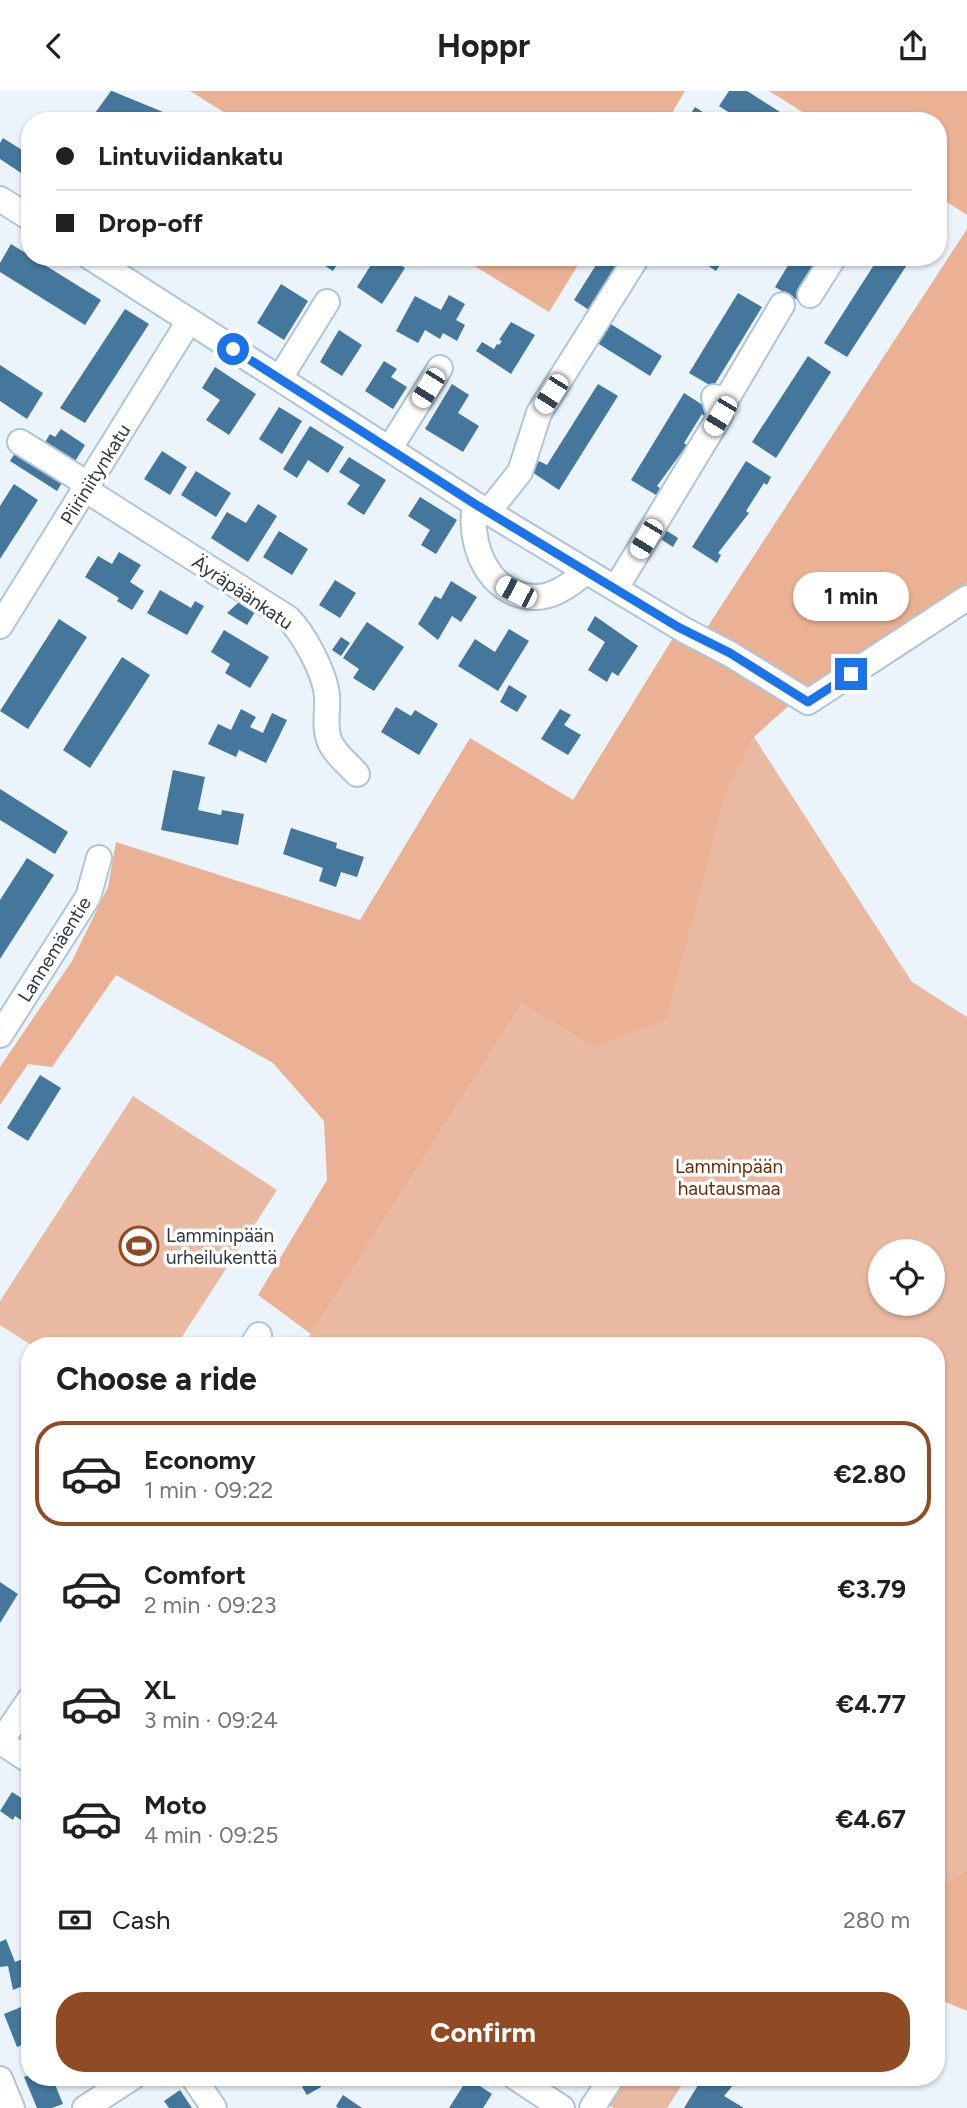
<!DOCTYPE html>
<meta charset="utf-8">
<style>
:root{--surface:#fff;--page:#f6f6f6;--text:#202124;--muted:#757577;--line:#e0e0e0;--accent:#904a24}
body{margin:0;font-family:Figtree,sans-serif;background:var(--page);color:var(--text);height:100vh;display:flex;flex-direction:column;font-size:26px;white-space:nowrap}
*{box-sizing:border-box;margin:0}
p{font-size:23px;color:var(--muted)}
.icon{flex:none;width:38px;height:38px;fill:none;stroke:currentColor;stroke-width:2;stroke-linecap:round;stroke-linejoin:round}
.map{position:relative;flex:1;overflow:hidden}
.panel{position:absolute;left:21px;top:1246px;width:924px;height:749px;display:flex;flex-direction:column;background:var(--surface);border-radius:28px;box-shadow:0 2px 5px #0004}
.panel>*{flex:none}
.guide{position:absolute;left:21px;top:21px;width:926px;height:154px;border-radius:28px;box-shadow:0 2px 5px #0004;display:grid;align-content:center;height:154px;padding:0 35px;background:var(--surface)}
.controls{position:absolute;left:868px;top:1148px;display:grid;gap:14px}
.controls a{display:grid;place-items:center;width:77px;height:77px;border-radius:50%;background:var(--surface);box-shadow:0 2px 5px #0004;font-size:35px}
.end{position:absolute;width:32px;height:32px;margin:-16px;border:9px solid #1a73e8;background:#fff;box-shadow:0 0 0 4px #fff}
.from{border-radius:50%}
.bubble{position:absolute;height:49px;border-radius:24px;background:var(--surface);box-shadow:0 2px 5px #0004;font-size:23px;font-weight:700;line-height:49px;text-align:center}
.car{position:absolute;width:21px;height:42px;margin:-21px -10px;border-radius:9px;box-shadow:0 0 5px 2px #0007;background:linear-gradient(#fff 24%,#345 0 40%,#fff 0 76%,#345 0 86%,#fff 0)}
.guide b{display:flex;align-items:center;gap:24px;height:66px;font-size:26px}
.guide b+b{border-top:2px solid var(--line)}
.guide i{width:18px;height:18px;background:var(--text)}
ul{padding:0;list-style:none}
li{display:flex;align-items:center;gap:21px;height:105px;margin:0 14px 10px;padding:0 21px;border:4px solid transparent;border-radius:28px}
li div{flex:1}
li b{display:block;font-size:26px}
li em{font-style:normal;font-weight:700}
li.selected{border-color:var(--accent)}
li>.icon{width:63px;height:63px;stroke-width:1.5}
h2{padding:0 35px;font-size:32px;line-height:84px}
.pay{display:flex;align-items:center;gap:18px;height:77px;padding:0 35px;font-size:26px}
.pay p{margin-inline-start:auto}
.button{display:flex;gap:14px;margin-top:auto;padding:14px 35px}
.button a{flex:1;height:80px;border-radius:28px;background:var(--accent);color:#fff;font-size:28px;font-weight:700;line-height:80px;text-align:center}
header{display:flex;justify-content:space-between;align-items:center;height:91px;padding:0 35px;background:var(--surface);font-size:32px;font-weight:700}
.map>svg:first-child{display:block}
</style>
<header><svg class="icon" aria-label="back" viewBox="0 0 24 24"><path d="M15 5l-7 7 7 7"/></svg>Hoppr<svg class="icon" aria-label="share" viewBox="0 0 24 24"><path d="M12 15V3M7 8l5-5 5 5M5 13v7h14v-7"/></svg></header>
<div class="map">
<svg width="967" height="2017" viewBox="0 0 967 2017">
<rect width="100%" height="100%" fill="#ebf4fb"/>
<path fill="#eab9a2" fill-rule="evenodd" d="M754,646L912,891L967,926V1778L936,1798V1255H303L522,913L592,956ZM880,1160H933V1213H880Z
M133,1005L277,1099L176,1255H33L0,1234V1210Z
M624,1986H687L667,2017H614L607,2013Z"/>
<path fill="#ebb194" d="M190,0H685L667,30H238Z
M769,0H967V124L938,105V30H817Z
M967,138V492L814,592L754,646L725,703L666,929L592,956L522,913L311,1243L258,1204L327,1089L324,1030L273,972L116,884L52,976L28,973L0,1014V976L72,870L108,796L116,751L360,829L470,647L573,709L673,547L693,558Z
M460,166H583L549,221Z
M967,1778V1920L936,1907V1798Z"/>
<path fill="#44779b" d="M111,0H112L185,30L90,29Z
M729,0H747L794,30H742L719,15Z
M695,16L717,30H686Z
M30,46V81L27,86L0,68V52L3,47L22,59Z
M11,153L101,209L85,234L0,181V172Z
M311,166H342L333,180Z
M376,166H389L405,177L382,213L357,196Z
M601,166H630L595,223L574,209Z
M695,166H725L716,180Z
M793,166H826L799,210L775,196Z
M879,166H912L847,266L824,252Z
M281,193L308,210L284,249L257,232Z
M738,202L762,216L713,296L689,282Z
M449,204L465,213L456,229L465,234L457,250L443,242L440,248L425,239L418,252L396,240L415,205L441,219Z
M125,218L149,233L85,332L60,317Z
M606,230L662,265L650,285L594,250Z
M511,231L535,244L511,283L476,260L482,251L494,258L497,253L499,254L502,250L499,249Z
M339,239L362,254L342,285L320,271Z
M808,265L831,281L776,367L752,351Z
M384,270L397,278L391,286L407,296L393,318L365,300Z
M0,274L43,302L27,328L0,310Z
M215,276L256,303L229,344L206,329L220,309L202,297Z
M452,293L469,304L458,322L479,335L463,361L425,338Z
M598,293L618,305L559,399L532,381L539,370L547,374Z
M684,302L709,318L705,326L702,323L684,352L687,354L657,395L660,397L656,404L631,389Z
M279,316L302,330L282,363L259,348Z
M310,335L344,356L328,382L308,369L297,387L283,378Z
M61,338L85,354L74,372L44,353L50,343L55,346Z
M18,357L65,387L57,400L10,370Z
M162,360L187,376L170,404L144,388Z
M349,366L386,389L364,424L347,413L360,394L339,381Z
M746,370L771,386L767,394L764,392L746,420L749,422L718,462L721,464L717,472L692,456Z
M196,380L231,402L216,426L181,404Z
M14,393L38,409L0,468V415Z
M420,406L457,429L436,463L421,454L430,439L408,425Z
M258,413L277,425L248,471L211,447L227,421L246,432Z
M658,434L678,447L673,456L653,443Z
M279,440L308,458L292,484L263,466Z
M119,461L141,474L130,491L144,500L132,519L117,510L119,507L85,486L98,465L112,473Z
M335,489L356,502L340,527L319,514Z
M451,490L477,506L461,531L452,525L438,549L418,533L435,505L441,508Z
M160,499L191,517L195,510L204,515L187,544L147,522Z
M239,511L255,521L247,534L227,522Z
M595,525L638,555L618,585L612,581L607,591L588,579L605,551L587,539Z
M59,528L87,546L28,638L0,620Z
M367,531L404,556L374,600L353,587L359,578L343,567Z
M509,538L529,550L498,600L458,575L475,548L495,561Z
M224,539L269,566L250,597L225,582L230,573L211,561Z
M341,546L350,552L341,565L332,559Z
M122,566L150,584L90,677L63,659Z
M509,594L527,605L517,621L500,611Z
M396,616L411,625L415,619L438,633L419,664L381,641Z
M241,618L256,626L250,636L263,642L272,622L287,629L266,672L239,659L236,666L208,653L218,633L231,639Z
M560,618L571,624L564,634L581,644L568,664L541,648Z
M173,679L205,686L198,719L221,724L222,719L244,723L238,754L161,739Z
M0,698L68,741L55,763L0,729Z
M291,737L337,752L336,757L364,766L357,786L341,781L336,796L319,790L323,777L283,763Z
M27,767L54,784L0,868V809Z
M40,984L61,997L28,1050L7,1037Z
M0,1491L18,1503L0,1532Z
M30,1699V1735L15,1725L13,1729L0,1720L12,1701L23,1708Z
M6,1848L15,1871L30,1865V1892L13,1899L8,1875L0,1876V1851Z
M26,1914L30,1924V1951L17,1956L4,1923Z
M30,1984L52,1986L63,2013L52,2017H37L24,1986Z
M703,1986H726L735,1992L724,2005L744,2017H684Z
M315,1987L321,1996L307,2004L302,1996Z
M468,1987L492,2003L483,2017H449Z
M180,1999L192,2017H169L164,2010Z
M343,2004L362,2017H338L336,2015Z"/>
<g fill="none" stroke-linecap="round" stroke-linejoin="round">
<defs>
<path id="minor" d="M0,108L30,127
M90,166L475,413L684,539L730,563L808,611L967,507
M810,204L834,166
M280,287L327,211
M719,321L782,214
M20,351L78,387L86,399L288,527C304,543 325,582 327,605C328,621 324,634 329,649C334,662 348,673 357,683
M390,357L440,277
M475,413C468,452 487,504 534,506C553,507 573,492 586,480
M488,421L520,381L539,322L637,166
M616,497L720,325L714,306
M0,535L189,230
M0,944L88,806L99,767
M252,1255L259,1244
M1,1651L30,1670
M0,1652L30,1608
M193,1986L214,2017
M515,1986L562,2017
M0,1988L12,2017
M85,2017L133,1986
M592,2017L612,1986"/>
</defs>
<use href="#minor" stroke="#afc5d6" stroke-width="28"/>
<use href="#minor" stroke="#fff" stroke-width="24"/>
</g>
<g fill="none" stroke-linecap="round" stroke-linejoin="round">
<path stroke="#1a73e8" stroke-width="9" d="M233,258L475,413L678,536L730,562L808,611L851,583"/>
</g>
<defs>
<symbol id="stadium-ring" viewBox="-11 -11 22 22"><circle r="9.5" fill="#fff" stroke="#904a24" stroke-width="1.5"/><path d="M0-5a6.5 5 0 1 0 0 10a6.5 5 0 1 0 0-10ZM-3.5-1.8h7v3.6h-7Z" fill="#904a24"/></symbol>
</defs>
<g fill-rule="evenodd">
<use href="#stadium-ring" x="117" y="1133" width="44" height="44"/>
</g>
<g text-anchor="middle" stroke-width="7" stroke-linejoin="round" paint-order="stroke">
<g font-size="19" fill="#2f373e" stroke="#fff">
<text transform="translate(95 383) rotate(-58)" y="7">Piiriniitynkatu</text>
<text transform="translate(243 501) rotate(34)" y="7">Äyräpäänkatu</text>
<text transform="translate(54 858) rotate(-58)" y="7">Lannemäentie</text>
</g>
<g font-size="19" fill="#702c00" stroke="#fff">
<text x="729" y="1082">Lamminpään<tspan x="729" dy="22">hautausmaa</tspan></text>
</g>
<g font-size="19" fill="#2f373e" stroke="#fff" text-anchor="start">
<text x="166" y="1151">Lamminpään<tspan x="166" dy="22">urheilukenttä</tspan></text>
</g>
</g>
</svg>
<div class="controls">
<a><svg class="icon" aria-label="locate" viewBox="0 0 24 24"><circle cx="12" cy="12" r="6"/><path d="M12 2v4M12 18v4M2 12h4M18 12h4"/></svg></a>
</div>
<i class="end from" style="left:233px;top:258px"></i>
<i class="end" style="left:851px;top:583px"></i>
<div class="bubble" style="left:793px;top:481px;width:116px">1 min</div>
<i class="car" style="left:428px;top:297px;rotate:212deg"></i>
<i class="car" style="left:551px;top:303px;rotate:213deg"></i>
<i class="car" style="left:720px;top:325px;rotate:211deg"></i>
<i class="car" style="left:646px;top:448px;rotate:211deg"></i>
<i class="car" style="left:516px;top:501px;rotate:297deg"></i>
<div class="guide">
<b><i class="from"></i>Lintuviidankatu</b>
<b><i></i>Drop-off</b>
</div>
<section class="panel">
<h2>Choose a ride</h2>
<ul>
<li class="selected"><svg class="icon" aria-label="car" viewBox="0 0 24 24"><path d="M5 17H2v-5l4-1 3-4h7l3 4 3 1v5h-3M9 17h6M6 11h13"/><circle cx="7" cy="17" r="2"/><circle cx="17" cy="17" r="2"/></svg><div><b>Economy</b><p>1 min · 09:22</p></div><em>€2.80</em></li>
<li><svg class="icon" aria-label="car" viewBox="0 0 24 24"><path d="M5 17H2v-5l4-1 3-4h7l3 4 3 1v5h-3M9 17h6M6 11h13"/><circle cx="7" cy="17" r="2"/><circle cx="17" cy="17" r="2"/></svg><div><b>Comfort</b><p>2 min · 09:23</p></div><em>€3.79</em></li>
<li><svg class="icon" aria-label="car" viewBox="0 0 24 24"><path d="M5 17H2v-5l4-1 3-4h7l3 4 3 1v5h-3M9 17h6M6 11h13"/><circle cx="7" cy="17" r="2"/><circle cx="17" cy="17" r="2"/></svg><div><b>XL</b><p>3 min · 09:24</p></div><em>€4.77</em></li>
<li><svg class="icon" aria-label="car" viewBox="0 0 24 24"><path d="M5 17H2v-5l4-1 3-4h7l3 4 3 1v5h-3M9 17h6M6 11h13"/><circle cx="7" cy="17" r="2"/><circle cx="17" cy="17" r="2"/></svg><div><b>Moto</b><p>4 min · 09:25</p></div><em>€4.67</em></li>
</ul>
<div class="pay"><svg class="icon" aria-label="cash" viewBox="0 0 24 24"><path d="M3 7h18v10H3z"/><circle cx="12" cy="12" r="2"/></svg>Cash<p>280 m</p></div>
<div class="button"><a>Confirm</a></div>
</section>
</div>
